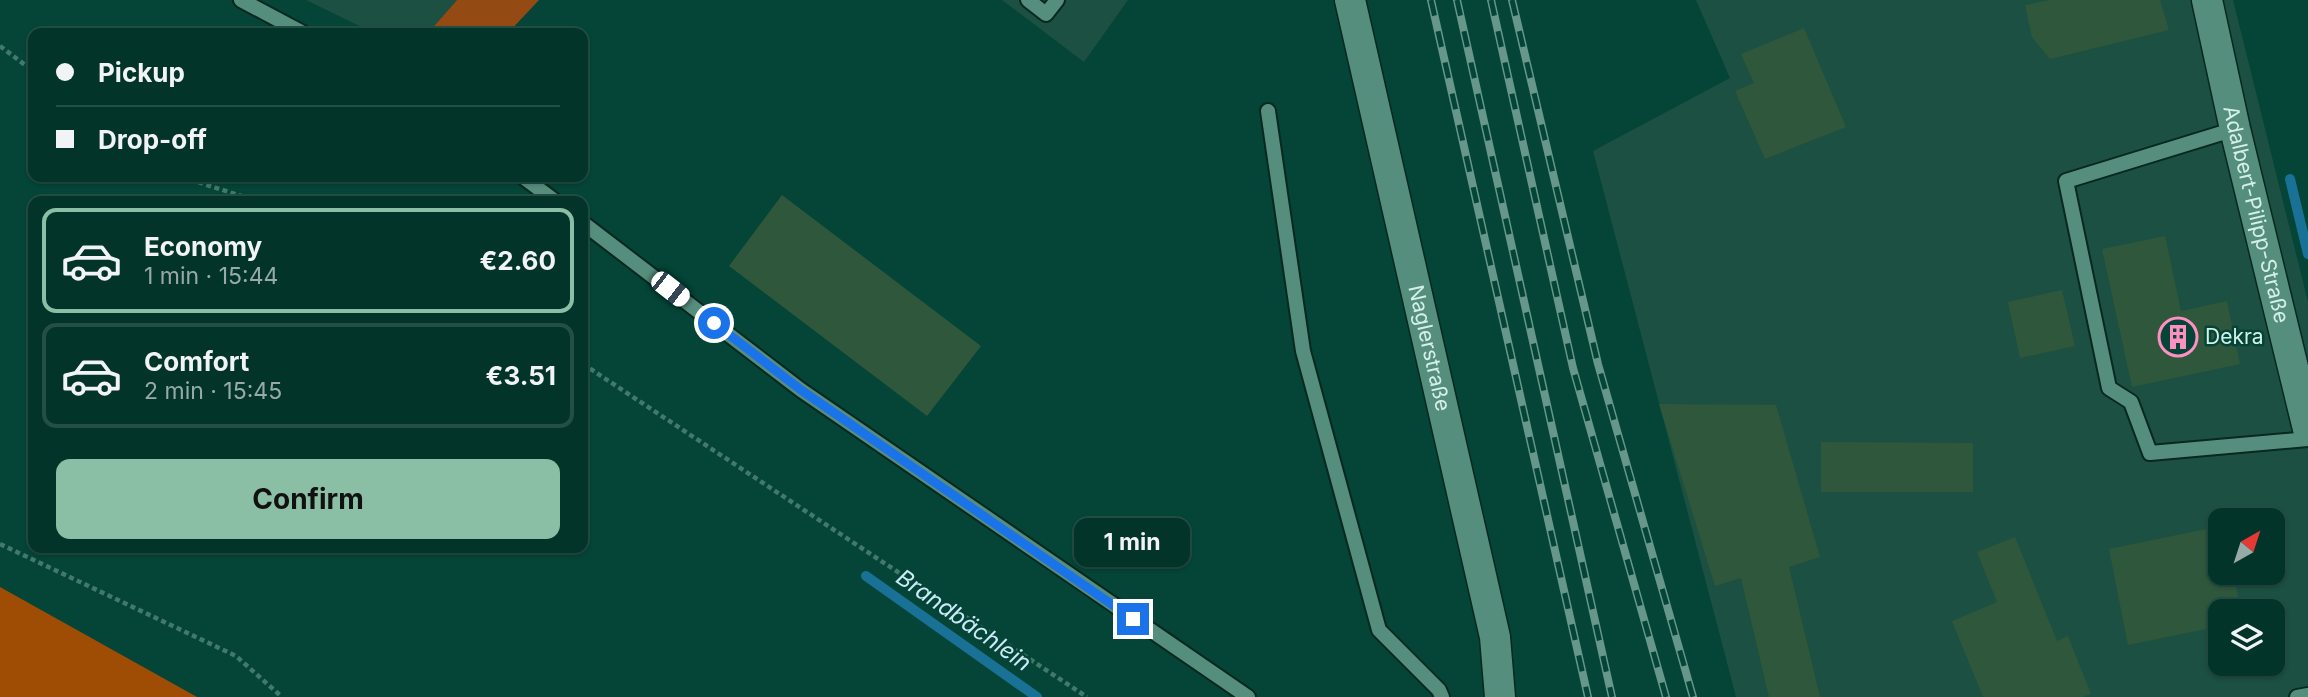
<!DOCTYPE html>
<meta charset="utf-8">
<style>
:root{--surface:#033429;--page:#0d3c31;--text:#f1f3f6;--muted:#97aaa8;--line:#244f46;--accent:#8abfa5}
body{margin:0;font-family:Inter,sans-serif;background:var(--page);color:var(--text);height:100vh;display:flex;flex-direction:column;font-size:26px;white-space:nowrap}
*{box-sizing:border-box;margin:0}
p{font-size:23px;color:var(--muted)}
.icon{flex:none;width:38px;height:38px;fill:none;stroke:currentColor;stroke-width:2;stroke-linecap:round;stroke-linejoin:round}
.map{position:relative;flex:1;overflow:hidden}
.drawer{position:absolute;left:28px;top:196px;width:560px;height:357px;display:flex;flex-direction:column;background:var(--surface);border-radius:14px;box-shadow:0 2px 5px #0004,0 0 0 2px var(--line)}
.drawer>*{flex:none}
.top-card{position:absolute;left:28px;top:28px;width:560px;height:154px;border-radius:14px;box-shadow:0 2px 5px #0004,0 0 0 2px var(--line);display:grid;align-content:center;height:154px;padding:0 28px;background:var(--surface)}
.needle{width:46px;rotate:39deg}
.buttons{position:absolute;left:2208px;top:508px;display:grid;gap:14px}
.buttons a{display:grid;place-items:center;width:77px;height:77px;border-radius:14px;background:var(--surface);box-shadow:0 2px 5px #0004,0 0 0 2px var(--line);font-size:35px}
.end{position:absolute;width:32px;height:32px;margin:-16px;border:9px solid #1a73e8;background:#fff;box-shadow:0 0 0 4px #fff}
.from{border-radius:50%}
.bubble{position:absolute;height:49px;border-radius:14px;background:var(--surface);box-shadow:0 2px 5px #0004,0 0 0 2px var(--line);font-size:23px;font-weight:700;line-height:49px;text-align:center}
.car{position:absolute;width:21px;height:42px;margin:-21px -10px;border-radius:9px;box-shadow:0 0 5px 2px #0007;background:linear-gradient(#fff 24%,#345 0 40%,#fff 0 76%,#345 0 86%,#fff 0)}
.top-card b{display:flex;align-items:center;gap:24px;height:66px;font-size:26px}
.top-card b+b{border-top:2px solid var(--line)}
.top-card i{width:18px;height:18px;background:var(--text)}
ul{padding:12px 0 0;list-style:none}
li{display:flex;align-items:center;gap:21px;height:105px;margin:0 14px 10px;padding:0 14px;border:4px solid var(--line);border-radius:14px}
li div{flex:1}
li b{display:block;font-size:26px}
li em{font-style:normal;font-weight:700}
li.active{border-color:var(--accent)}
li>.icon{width:63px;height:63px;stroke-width:1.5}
.button{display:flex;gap:14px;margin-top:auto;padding:14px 28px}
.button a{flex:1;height:80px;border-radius:14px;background:var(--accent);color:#111;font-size:28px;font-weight:700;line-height:80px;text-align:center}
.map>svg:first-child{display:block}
</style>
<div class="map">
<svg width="2308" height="697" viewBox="0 0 2308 697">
<rect width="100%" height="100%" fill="#044537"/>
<path fill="#1c5042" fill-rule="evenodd" d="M306,0H457L428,33H374Z
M1002,0H1128L1084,62Z
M1696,0H2233L2308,302V697H1736L1593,151L1730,78ZM2221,520H2273V572H2221ZM2221,611H2273V663H2221Z"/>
<path fill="#944b13" d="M457,0H539L508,33H428Z"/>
<path fill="#9f4d04" d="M0,587L197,697H0Z"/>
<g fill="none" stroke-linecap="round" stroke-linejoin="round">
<path stroke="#197196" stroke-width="10" d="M2290,179L2308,254
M866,576L1037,697"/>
</g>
<path fill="#2f573b" d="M2050,0H2160L2169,30L2050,59L2032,37L2025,5Z
M1804,28L1846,127L1765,159L1735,91L1754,83L1741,54Z
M782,195L981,346L927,416L729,266Z
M2165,236L2181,311L2227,301L2240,364L2132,387L2102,249Z
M2062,290L2075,346L2020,358L2008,302Z
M1659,404L1776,405L1820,557L1789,567L1820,697H1769L1741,578L1715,586Z
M1821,442L1973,443V492H1821Z
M2221,526V572H2233L2241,611H2221V626L2128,645L2109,549Z
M2015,537L2057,641L2068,636L2091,694L2082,697H1983L1952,621L1997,602L1977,552Z"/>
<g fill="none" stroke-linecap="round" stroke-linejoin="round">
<defs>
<path id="service" d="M241,0L303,33
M1028,0L1046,14L1057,0
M1268,111L1303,351L1379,630L1439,690L1442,697
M2235,129L2066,181L2109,388L2131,402L2150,453L2308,439
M523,177L555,201
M583,223L801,390L1248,697
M2297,697L2308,695"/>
<g id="minor">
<path id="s1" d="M1350,0L1495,637L1500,697"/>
<path id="s2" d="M2207,0L2235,129L2308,429"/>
</g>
</defs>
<use href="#service" stroke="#09281f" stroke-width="18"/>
<use href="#minor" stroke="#09281f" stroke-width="33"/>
<path stroke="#43796c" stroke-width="4.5" stroke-dasharray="5 3.5" stroke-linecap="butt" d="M0,46L33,71
M182,177L257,201
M583,364L1087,697
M0,544L236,656L282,697"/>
<use href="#service" stroke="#568e7d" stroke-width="14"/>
<use href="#minor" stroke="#568e7d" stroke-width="30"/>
<defs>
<path id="rail" d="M1431,0L1588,697
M1457,0L1612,697
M1491,0L1573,368L1666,697
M1512,0L1598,364L1693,697"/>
</defs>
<use href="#rail" stroke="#67968a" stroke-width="8"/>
<use href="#rail" stroke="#044537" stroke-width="5" stroke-dasharray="16" stroke-linecap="butt"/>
</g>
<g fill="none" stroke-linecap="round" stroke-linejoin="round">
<path stroke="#1a73e8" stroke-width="9" d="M714,323L801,390L1133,619"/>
</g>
<defs>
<symbol id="building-ring" viewBox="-11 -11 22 22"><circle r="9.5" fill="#044537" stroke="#fd8fc1" stroke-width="1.5"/><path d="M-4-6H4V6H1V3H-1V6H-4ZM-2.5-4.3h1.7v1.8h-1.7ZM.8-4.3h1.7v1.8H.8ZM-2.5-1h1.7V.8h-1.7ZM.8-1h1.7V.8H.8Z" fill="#fd8fc1"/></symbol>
</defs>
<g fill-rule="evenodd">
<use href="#building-ring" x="2156" y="315" width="44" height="44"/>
</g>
<g text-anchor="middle" stroke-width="5" stroke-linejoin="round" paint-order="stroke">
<g font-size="21" fill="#d5f1e7" stroke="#044537">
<text dy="7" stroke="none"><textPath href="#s2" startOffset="220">Adalbert-Pilipp-Straße</textPath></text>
<text dy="7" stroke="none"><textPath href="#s1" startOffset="357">Naglerstraße</textPath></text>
</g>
<g font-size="21" fill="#d5f1e7" stroke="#044537" text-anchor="start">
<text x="2205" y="344">Dekra</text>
</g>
<g font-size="23" font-style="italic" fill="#cceafa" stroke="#044537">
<text transform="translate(964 620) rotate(35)" y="8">Brandbächlein</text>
</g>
</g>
</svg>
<div class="buttons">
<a><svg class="needle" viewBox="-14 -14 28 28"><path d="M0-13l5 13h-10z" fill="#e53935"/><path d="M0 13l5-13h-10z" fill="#97aaa8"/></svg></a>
<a><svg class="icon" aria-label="layers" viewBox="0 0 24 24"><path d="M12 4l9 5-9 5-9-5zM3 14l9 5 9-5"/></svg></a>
</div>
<i class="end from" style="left:714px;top:323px"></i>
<i class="end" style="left:1133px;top:619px"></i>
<div class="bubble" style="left:1074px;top:518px;width:116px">1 min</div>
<i class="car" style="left:670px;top:289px;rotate:128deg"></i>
<div class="top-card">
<b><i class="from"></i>Pickup</b>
<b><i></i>Drop-off</b>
</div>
<section class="drawer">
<ul>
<li class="active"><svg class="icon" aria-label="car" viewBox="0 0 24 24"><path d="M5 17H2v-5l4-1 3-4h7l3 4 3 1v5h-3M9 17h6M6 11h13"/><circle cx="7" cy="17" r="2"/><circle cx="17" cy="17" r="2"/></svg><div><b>Economy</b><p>1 min · 15:44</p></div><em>€2.60</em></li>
<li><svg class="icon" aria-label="car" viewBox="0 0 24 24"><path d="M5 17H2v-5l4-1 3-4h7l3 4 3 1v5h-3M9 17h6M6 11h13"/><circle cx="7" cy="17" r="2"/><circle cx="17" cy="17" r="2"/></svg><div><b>Comfort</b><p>2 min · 15:45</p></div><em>€3.51</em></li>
</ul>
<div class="button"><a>Confirm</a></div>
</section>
</div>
